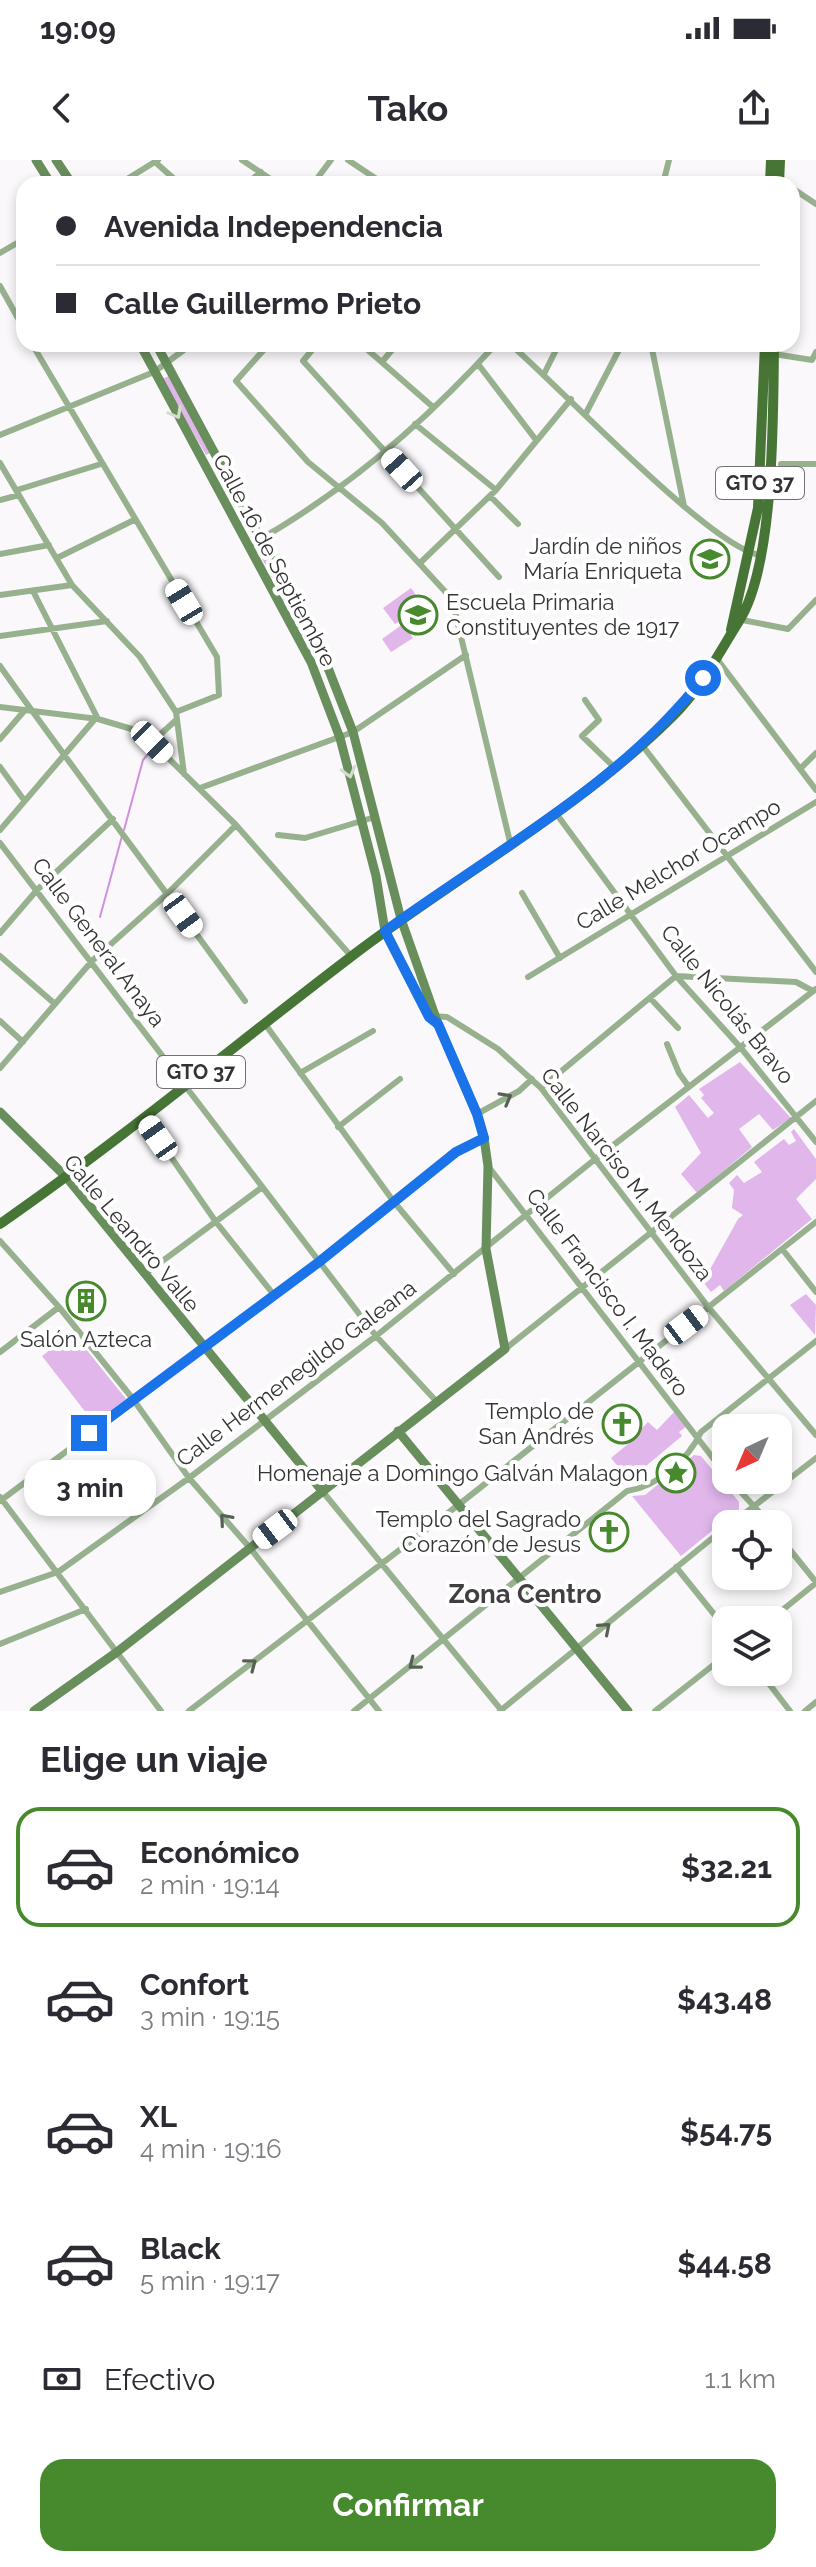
<!DOCTYPE html>
<html lang="es">
<meta charset="utf-8">
<style>
:root{--surface:#fff;--page:#f2f2f3;--text:#2b2b33;--muted:#7c7c81;--line:#e1e1e2;--accent:#47892d}
body{margin:0;font-family:Raleway,sans-serif;background:var(--page);color:var(--text);height:100vh;display:flex;flex-direction:column;font-size:30px;white-space:nowrap}
*{box-sizing:border-box;margin:0}
p{font-size:26px;color:var(--muted)}
.icon{flex:none;width:44px;height:44px;fill:none;stroke:currentColor;stroke-width:2;stroke-linecap:round;stroke-linejoin:round}
.map{position:relative;height:1551px;overflow:hidden}
.panel{display:flex;flex-direction:column;background:var(--surface);flex:1}
.panel>*{flex:none}
.top-card{position:absolute;left:16px;top:16px;width:784px;height:176px;border-radius:24px;box-shadow:0 4px 12px #0003;display:grid;align-content:center;height:176px;padding:0 40px;background:var(--surface)}
.needle{width:52px;rotate:224deg}
.buttons{position:absolute;left:712px;top:1254px;display:grid;gap:16px}
.buttons a{display:grid;place-items:center;width:80px;height:80px;border-radius:16px;background:var(--surface);box-shadow:0 4px 12px #0003;font-size:40px}
.end{position:absolute;width:36px;height:36px;margin:-18px;border:10px solid #1a73e8;background:#fff;box-shadow:0 0 0 4px #fff}
.from{border-radius:50%}
.bubble{position:absolute;height:56px;border-radius:24px;background:var(--surface);box-shadow:0 4px 12px #0003;font-size:26px;font-weight:700;line-height:56px;text-align:center}
.car{position:absolute;width:24px;height:48px;margin:-24px -12px;border-radius:10px;box-shadow:0 0 6px 2px #0007;background:linear-gradient(#fff 24%,#345 0 40%,#fff 0 76%,#345 0 86%,#fff 0)}
.top-card b{display:flex;align-items:center;gap:28px;height:76px;font-size:30px}
.top-card b+b{border-top:2px solid var(--line)}
.top-card i{width:20px;height:20px;background:var(--text)}
ul{padding:0;list-style:none}
li{display:flex;align-items:center;gap:24px;height:120px;margin:0 16px 12px;padding:0 24px;border:4px solid transparent;border-radius:24px}
li div{flex:1}
li b{display:block;font-size:30px}
li em{font-style:normal;font-weight:700}
li.active{border-color:var(--accent)}
li>.icon{width:72px;height:72px;stroke-width:1.5}
h2{padding:0 40px;font-size:36px;line-height:96px}
.pay{display:flex;align-items:center;gap:20px;height:88px;padding:0 40px;font-size:30px}
.pay p{margin-inline-start:auto}
.button{display:flex;gap:16px;margin-top:auto;padding:16px 40px}
.button a{flex:1;height:92px;border-radius:24px;background:var(--accent);color:#fff;font-size:32px;font-weight:700;line-height:92px;text-align:center}
.status{display:flex;justify-content:space-between;align-items:center;height:56px;padding:0 40px;background:var(--surface);direction:ltr}
.status svg{height:22px;fill:currentColor}
header{display:flex;justify-content:space-between;align-items:center;height:104px;padding:0 40px;background:var(--surface);font-size:36px;font-weight:700}
.map>svg:first-child{display:block}
</style>
<div class="status"><b>19:09</b><svg viewBox="0 0 49 12"><path d="M0 12V9h3v3zM5 12V6h3v6zM10 12V3h3v9zM15 12V0h3v12zM26 1h20v11H26zM47 4h2v5h-2z"/></svg></div>
<header><svg class="icon" aria-label="back" viewBox="0 0 24 24"><path d="M15 5l-7 7 7 7"/></svg>Tako<svg class="icon" aria-label="share" viewBox="0 0 24 24"><path d="M12 15V3M7 8l5-5 5 5M5 13v7h14v-7"/></svg></header>
<div class="map">
<svg width="816" height="1551" viewBox="0 0 816 1551">
<rect width="100%" height="100%" fill="#faf8fa"/>
<path fill="#e0b6eb" d="M169,216L210,293L206,295L162,219Z
M263,384L318,494L313,496L256,387Z
M411,428L423,445L395,464L383,448Z
M403,464L413,478L391,492L382,479Z
M740,902L791,958L773,970L759,954L739,969L752,987L697,1033L681,1014L701,993L675,947L689,935L708,958L714,953L701,938L704,935L699,929Z
M794,969L816,999V1019L796,1039L812,1059L724,1131L720,1125L711,1132L703,1122L738,1059L743,1055L732,1048L734,1030L729,1023L737,1015L744,1023L762,1012L754,1002L784,979L789,985L796,981L791,972Z
M806,1134L816,1145L815,1175L790,1145Z
M73,1173L126,1239L94,1263L42,1196Z
M675,1251L687,1266L679,1272L682,1276L629,1320L611,1298L633,1280L627,1273L632,1267L638,1272L648,1262L657,1270Z
M694,1295L701,1296L739,1342V1349L681,1396L632,1336L645,1335Z"/>
<g fill="none" stroke-linecap="round" stroke-linejoin="round">
<path stroke="#ce91de" stroke-width="2" d="M124,670L143,600L154,587
M100,757L122,676"/>
<path stroke="#97b18f" stroke-width="6" d="M242,0L278,24
M348,0L384,24
M155,2L180,24
M119,24L158,0
M246,24L261,12
M313,24L331,0
M663,24L669,0
M792,28L816,44
M0,93L24,79
M0,126L24,169
M32,184L217,497L219,535L176,552
M269,184L236,221L308,302L382,363L452,439L510,682
M317,184L303,201L499,417
M361,184L433,247
M510,184C559,226 708,385 759,395
M651,184L684,346
M774,194L812,200L816,192
M382,202L397,184
M478,204L536,280
M544,214L559,184
M586,253L622,184
M415,264L496,330
M0,275L154,212L192,184
M0,303L72,425L140,497L176,552L184,614
M781,304H816
M17,330L101,304
M490,336L518,364
M0,340L19,335
M250,385C342,334 425,262 496,184
M0,394L49,385
M57,398L134,360
M420,403L496,330L571,239
M33,431L98,559
M0,435L72,425
M737,459L788,469L816,440
M0,476L107,461
M717,499L816,630
M0,506C80,619 164,728 245,841
M585,540L599,560L582,576L614,607
M0,547L98,559L135,570L152,582L236,665L351,796
M0,579L25,550
M152,582L175,561
M642,585L816,812
M0,607L24,640
M800,609L816,593
M200,628L353,572L466,495
M555,652L676,816L741,888L816,982
M0,670L95,559
M278,675L305,678L375,657
M0,683L376,1176L437,1242
M522,733L560,798
M0,773L37,730L113,659
M0,796L55,844
M528,817L816,642
M650,838L678,868
M432,856L447,857L498,889L541,928L709,1148L816,1275
M0,861L23,882
M265,864L394,1042L454,1114
M667,884L679,913L689,927
M0,908L92,801L168,733L236,665
M300,913L373,871
M541,928L676,816L796,822L813,831
M477,954L519,931L532,919
M144,958L216,1062L274,1135
M338,967L400,919
M488,1006L726,1315
M0,1081L59,1147L133,1239L189,1318L250,1388L379,1551
M783,1090L816,1132
M145,1114L261,1028
M505,1189L816,941
M0,1192L59,1147
M730,1320L770,1364
M323,1332L502,1551
M0,1337L161,1551
M0,1341L319,1102L456,992L484,978
M731,1364L816,1298
M778,1375L816,1422
M676,1407L726,1469
M0,1432L58,1412L189,1318L376,1176L594,1000L816,829
M770,1460L816,1423
M0,1484L86,1449
M760,1512L790,1551
M189,1551L457,1346L816,1062
M354,1551L627,1331C657,1327 688,1300 701,1272L816,1181
M500,1551L726,1367
M655,1551L726,1495
M805,1551L816,1542"/>
<path stroke="#688e5c" stroke-width="9" d="M36,0L51,24
M56,0L72,24
M140,184L311,502L340,578L376,716L385,771L429,857L438,864
M0,952L67,1018L323,1332
M398,1271L628,1551
M34,1551L117,1492L505,1189L486,1089L488,1006L484,978L477,954L438,864L401,759L353,572L323,495L156,184"/>
<path stroke="#467535" stroke-width="10" d="M770,24L771,0
M779,24L780,0
M731,470L758,348L765,184
M0,1064C121,980 235,885 352,796C457,716 578,650 672,557C700,530 719,493 739,461C775,405 773,252 774,184"/>
</g>
<defs><path id="oneway-chevron" d="M-2-3.5L2.5 0L-2 3.5" fill="none" stroke-width="1.6" stroke-linecap="round" stroke-linejoin="round" transform="scale(2)"/></defs>
<g stroke="#d2ddce">
<use href="#oneway-chevron" transform="translate(176 253) rotate(61)"/>
<use href="#oneway-chevron" transform="translate(349 612) rotate(75)"/>
</g>
<g stroke="#576054">
<use href="#oneway-chevron" transform="translate(506 938) rotate(-29)"/>
<use href="#oneway-chevron" transform="translate(225 1359) rotate(-131)"/>
<use href="#oneway-chevron" transform="translate(605 1468) rotate(-41)"/>
<use href="#oneway-chevron" transform="translate(251 1504) rotate(-37)"/>
<use href="#oneway-chevron" transform="translate(414 1504) rotate(142)"/>
</g>
<g fill="none" stroke-linecap="round" stroke-linejoin="round">
<path stroke="#1a73e8" stroke-width="10" d="M89,1273L319,1102L456,992L484,978L477,954L438,864L429,857L385,771C493,692 620,625 703,518"/>
</g>
<defs>
<symbol id="school-ring" viewBox="-11 -11 22 22"><circle r="9.5" fill="#fff" stroke="#47892d" stroke-width="1.5"/><path d="M0-5L7-2L0 1L-7-2ZM-4 1L0 2.5L4 1V4Q0 6-4 4Z" fill="#47892d"/></symbol>
<symbol id="building-ring" viewBox="-11 -11 22 22"><circle r="9.5" fill="#fff" stroke="#47892d" stroke-width="1.5"/><path d="M-4-6H4V6H1V3H-1V6H-4ZM-2.5-4.3h1.7v1.8h-1.7ZM.8-4.3h1.7v1.8H.8ZM-2.5-1h1.7V.8h-1.7ZM.8-1h1.7V.8H.8Z" fill="#47892d"/></symbol>
<symbol id="church-ring" viewBox="-11 -11 22 22"><circle r="9.5" fill="#fff" stroke="#47892d" stroke-width="1.5"/><path d="M-1.2-6h2.4v3.5h3.3v2.4h-3.3V6h-2.4V-.1h-3.3v-2.4h3.3Z" fill="#47892d"/></symbol>
<symbol id="sight-ring" viewBox="-11 -11 22 22"><circle r="9.5" fill="#fff" stroke="#47892d" stroke-width="1.5"/><path d="M0-6L1.8-2.2L6-1.7L2.9 1.2L3.7 5.4L0 3.3L-3.7 5.4L-2.9 1.2L-6-1.7L-1.8-2.2Z" fill="#47892d"/></symbol>
</defs>
<g fill-rule="evenodd">
<use href="#school-ring" x="688" y="377" width="44" height="44"/>
<use href="#school-ring" x="396" y="433" width="44" height="44"/>
<use href="#building-ring" x="64" y="1119" width="44" height="44"/>
<use href="#church-ring" x="600" y="1242" width="44" height="44"/>
<use href="#sight-ring" x="654" y="1291" width="44" height="44"/>
<use href="#church-ring" x="587" y="1350" width="44" height="44"/>
</g>
<g text-anchor="middle" stroke-width="8" stroke-linejoin="round" paint-order="stroke">
<g fill="#fff" stroke="#727172" stroke-width="2">
<rect x="716" y="307" width="88" height="32" rx="6"/>
<rect x="157" y="896" width="88" height="32" rx="6"/>
</g>
<g font-size="20" font-weight="bold" fill="#353435">
<text x="760" y="330">GTO 37</text>
<text x="201" y="919">GTO 37</text>
</g>
<g font-size="22" fill="#353435" stroke="#fff" text-anchor="end">
<text x="682" y="394">Jardín de niños<tspan x="682" dy="25">María Enriqueta</tspan></text>
<text x="446" y="450" text-anchor="start">Escuela Primaria<tspan x="446" dy="25">Constituyentes de 1917</tspan></text>
<text x="86" y="1187" text-anchor="middle">Salón Azteca</text>
<text x="594" y="1259">Templo de<tspan x="594" dy="25">San Andrés</tspan></text>
<text x="648" y="1321">Homenaje a Domingo Galván Malagon</text>
<text x="581" y="1367">Templo del Sagrado<tspan x="581" dy="25">Corazón de Jesus</tspan></text>
</g>
<g font-size="22" fill="#353435" stroke="#fff">
<text transform="translate(275 400) rotate(62)" y="8">Calle 16 de Septiembre</text>
<text transform="translate(678 704) rotate(-31)" y="8">Calle Melchor Ocampo</text>
<text transform="translate(99 782) rotate(53)" y="8">Calle General Anaya</text>
<text transform="translate(728 844) rotate(51)" y="8">Calle Nicolás Bravo</text>
<text transform="translate(627 1014) rotate(52)" y="8">Calle Narciso M. Mendoza</text>
<text transform="translate(132 1073) rotate(50)" y="8">Calle Leandro Valle</text>
<text transform="translate(608 1132) rotate(53)" y="8">Calle Francisco I. Madero</text>
<text transform="translate(296 1213) rotate(-37)" y="8">Calle Hermenegildo Galeana</text>
</g>
<g font-size="26" font-weight="bold" fill="#413f41" stroke="#fff">
<text x="525" y="1443">Zona Centro</text>
</g>
</g>
</svg>
<div class="buttons">
<a><svg class="needle" viewBox="-14 -14 28 28"><path d="M0-13l5 13h-10z" fill="#e53935"/><path d="M0 13l5-13h-10z" fill="#7c7c81"/></svg></a>
<a><svg class="icon" aria-label="locate" viewBox="0 0 24 24"><circle cx="12" cy="12" r="6"/><path d="M12 2v4M12 18v4M2 12h4M18 12h4"/></svg></a>
<a><svg class="icon" aria-label="layers" viewBox="0 0 24 24"><path d="M12 4l9 5-9 5-9-5zM3 14l9 5 9-5"/></svg></a>
</div>
<i class="end from" style="left:703px;top:518px"></i>
<i class="end" style="left:89px;top:1273px"></i>
<div class="bubble" style="left:24px;top:1300px;width:132px">3 min</div>
<i class="car" style="left:402px;top:310px;rotate:318deg"></i>
<i class="car" style="left:184px;top:442px;rotate:329deg"></i>
<i class="car" style="left:152px;top:582px;rotate:135deg"></i>
<i class="car" style="left:183px;top:755px;rotate:144deg"></i>
<i class="car" style="left:158px;top:978px;rotate:325deg"></i>
<i class="car" style="left:686px;top:1165px;rotate:53deg"></i>
<i class="car" style="left:275px;top:1369px;rotate:233deg"></i>
<div class="top-card">
<b><i class="from"></i>Avenida Independencia</b>
<b><i></i>Calle Guillermo Prieto</b>
</div>
</div>
<section class="panel">
<h2>Elige un viaje</h2>
<ul>
<li class="active"><svg class="icon" aria-label="car" viewBox="0 0 24 24"><path d="M5 17H2v-5l4-1 3-4h7l3 4 3 1v5h-3M9 17h6M6 11h13"/><circle cx="7" cy="17" r="2"/><circle cx="17" cy="17" r="2"/></svg><div><b>Económico</b><p>2 min · 19:14</p></div><em>$32.21</em></li>
<li><svg class="icon" aria-label="car" viewBox="0 0 24 24"><path d="M5 17H2v-5l4-1 3-4h7l3 4 3 1v5h-3M9 17h6M6 11h13"/><circle cx="7" cy="17" r="2"/><circle cx="17" cy="17" r="2"/></svg><div><b>Confort</b><p>3 min · 19:15</p></div><em>$43.48</em></li>
<li><svg class="icon" aria-label="car" viewBox="0 0 24 24"><path d="M5 17H2v-5l4-1 3-4h7l3 4 3 1v5h-3M9 17h6M6 11h13"/><circle cx="7" cy="17" r="2"/><circle cx="17" cy="17" r="2"/></svg><div><b>XL</b><p>4 min · 19:16</p></div><em>$54.75</em></li>
<li><svg class="icon" aria-label="car" viewBox="0 0 24 24"><path d="M5 17H2v-5l4-1 3-4h7l3 4 3 1v5h-3M9 17h6M6 11h13"/><circle cx="7" cy="17" r="2"/><circle cx="17" cy="17" r="2"/></svg><div><b>Black</b><p>5 min · 19:17</p></div><em>$44.58</em></li>
</ul>
<div class="pay"><svg class="icon" aria-label="cash" viewBox="0 0 24 24"><path d="M3 7h18v10H3z"/><circle cx="12" cy="12" r="2"/></svg>Efectivo<p>1.1 km</p></div>
<div class="button"><a>Confirmar</a></div>
</section>
